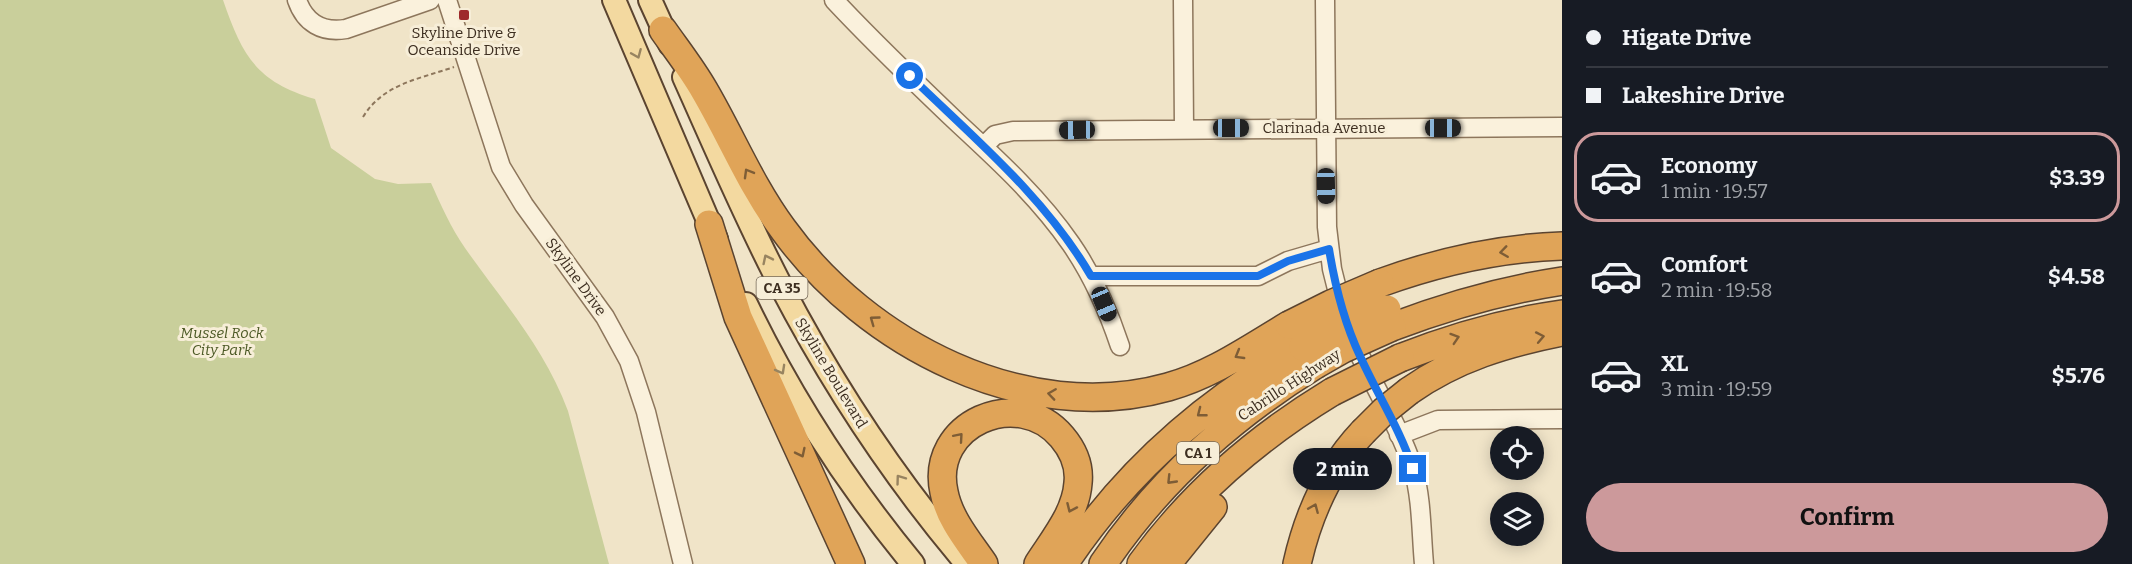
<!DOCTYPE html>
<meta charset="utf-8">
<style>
:root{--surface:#171b24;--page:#242831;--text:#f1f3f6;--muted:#9ea1a6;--line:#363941;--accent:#cc999b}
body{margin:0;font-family:Bitter,serif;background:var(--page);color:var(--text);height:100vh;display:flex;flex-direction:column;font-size:22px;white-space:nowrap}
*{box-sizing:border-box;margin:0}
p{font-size:20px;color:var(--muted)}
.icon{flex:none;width:33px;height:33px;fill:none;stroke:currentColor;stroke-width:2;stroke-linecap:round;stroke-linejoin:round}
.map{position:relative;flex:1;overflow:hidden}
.panel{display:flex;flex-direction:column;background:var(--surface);width:570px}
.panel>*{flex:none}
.hud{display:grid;align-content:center;height:132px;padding:0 24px;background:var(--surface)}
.buttons{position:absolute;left:1490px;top:426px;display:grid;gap:12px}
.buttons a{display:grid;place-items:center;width:54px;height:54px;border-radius:50%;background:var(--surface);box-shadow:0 3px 15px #0003;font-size:30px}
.end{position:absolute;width:27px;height:27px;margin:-14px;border:8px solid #1a73e8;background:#fff;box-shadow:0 0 0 3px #fff}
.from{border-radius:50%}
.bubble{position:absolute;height:42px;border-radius:21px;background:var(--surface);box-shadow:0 3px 15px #0003;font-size:20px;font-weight:700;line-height:42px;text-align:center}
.car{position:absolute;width:18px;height:36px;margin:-18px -9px;border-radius:8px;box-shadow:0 0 4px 2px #0007;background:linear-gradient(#222 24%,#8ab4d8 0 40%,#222 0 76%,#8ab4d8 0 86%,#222 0)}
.hud b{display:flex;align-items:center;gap:21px;height:57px;font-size:22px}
.hud b+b{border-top:2px solid var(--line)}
.hud i{width:15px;height:15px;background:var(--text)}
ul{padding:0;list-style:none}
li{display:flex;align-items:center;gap:18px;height:90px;margin:0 12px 9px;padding:0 12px;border:3px solid transparent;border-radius:24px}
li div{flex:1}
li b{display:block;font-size:22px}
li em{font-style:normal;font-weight:700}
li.on{border-color:var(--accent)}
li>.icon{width:54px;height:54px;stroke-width:1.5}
.primary-button{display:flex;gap:12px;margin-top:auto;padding:12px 24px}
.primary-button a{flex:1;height:69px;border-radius:36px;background:var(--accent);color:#111;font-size:24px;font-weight:700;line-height:69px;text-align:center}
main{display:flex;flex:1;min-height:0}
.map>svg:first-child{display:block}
</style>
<main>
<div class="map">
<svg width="1562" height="564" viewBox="0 0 1562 564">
<rect width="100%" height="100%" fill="#f0e4c8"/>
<path fill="#c9cf9b" d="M0,0H223C242,55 256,82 315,99L331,148L375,179L398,184L431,183C441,205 451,228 465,248C503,302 544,347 568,411L609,564H0Z"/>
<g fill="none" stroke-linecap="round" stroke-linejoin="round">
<defs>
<path id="minor" d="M297,0C305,23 322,33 346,29L430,0
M447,0L501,167L524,205L605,317L629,361L646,412L683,564
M834,0C874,43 917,84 960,125C1000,162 1040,199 1071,244C1093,276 1108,310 1120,346
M1183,0L1184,128
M1325,0L1327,227L1332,269L1342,309
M984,146L995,135L1013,131L1562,127
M1091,276H1258L1288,261L1329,249
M1351,335C1369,380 1398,422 1413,468C1422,500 1421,531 1424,564
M1399,435L1438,420L1562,419"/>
<path id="major" d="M614,0L716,239
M650,0L670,44
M684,77C715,146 745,217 780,284C832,384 894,478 967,564
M746,304C791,397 847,484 913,564"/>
<path id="highway" d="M663,30C677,50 692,69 704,90C731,136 751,186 783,229C866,344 1025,427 1168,387C1212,375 1250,348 1289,325
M709,224L738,317L851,564
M1380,283C1438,262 1500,248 1562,246
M1392,327C1447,306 1503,290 1562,281
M1400,358C1453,337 1506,322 1562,314
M1409,391C1456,358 1506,343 1562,332
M984,564C969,542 949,519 944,492C929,424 1018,385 1062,437C1073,450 1080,465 1078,483C1076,513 1054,539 1038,564
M1064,564C1125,472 1207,400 1303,347
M1103,564C1158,482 1231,417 1315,365
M1141,564C1192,493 1258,437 1332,392
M1167,564L1213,507
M1297,564C1308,515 1328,469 1363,432"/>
</defs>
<use href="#minor" stroke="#8d765c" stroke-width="21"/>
<use href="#major" stroke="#5b4430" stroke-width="26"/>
<use href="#highway" stroke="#5b4430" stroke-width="30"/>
<path stroke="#8d765c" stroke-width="2" stroke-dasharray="4.5 3" stroke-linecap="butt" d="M363,117C383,84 419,79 454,67"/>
<use href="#minor" stroke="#faf1dc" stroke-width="18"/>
<use href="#major" stroke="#f3d9a0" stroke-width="22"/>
<use href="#highway" stroke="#e0a458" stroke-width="27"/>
<defs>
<path id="highway-bridge" d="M1289,325L1331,304L1380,283
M1303,347L1342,328L1387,309
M1315,365L1343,349L1392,327
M1332,392L1400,358
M1363,432L1384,411L1409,391"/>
</defs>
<use href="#highway-bridge" stroke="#5b4430" stroke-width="30" stroke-linecap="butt"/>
<use href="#highway-bridge" stroke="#e0a458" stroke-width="27"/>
</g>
<defs><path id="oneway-chevron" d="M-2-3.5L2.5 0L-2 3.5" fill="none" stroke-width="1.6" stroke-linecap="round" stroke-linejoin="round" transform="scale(1.5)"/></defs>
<g stroke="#988460">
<use href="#oneway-chevron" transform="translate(637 54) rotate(67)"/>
<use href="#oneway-chevron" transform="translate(767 259) rotate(-116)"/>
<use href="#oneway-chevron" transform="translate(781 370) rotate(61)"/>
<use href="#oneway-chevron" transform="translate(900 479) rotate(-126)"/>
</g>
<g stroke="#7e5d36">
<use href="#oneway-chevron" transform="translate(748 173) rotate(-120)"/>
<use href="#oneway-chevron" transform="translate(1504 252) rotate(172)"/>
<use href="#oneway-chevron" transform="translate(874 320) rotate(-144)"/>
<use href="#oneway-chevron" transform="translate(1540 337) rotate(-11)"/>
<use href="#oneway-chevron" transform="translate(1455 338) rotate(-18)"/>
<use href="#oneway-chevron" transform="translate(1239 355) rotate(150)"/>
<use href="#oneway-chevron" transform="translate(1052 394) rotate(-172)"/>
<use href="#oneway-chevron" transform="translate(1201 413) rotate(142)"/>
<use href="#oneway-chevron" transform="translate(959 437) rotate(-49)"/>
<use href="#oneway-chevron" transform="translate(801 453) rotate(64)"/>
<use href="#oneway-chevron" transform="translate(1171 480) rotate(134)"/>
<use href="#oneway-chevron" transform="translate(1071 508) rotate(114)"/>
<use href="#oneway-chevron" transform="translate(1314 508) rotate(-67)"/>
</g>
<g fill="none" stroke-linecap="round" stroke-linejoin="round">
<path stroke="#1a73e8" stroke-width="8" d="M910,76C975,139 1045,197 1091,276H1258L1288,261L1329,249C1335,286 1344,322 1360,356C1377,394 1400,429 1413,469"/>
</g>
<rect fill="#9e2a2b" stroke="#f7eed8" stroke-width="2" x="458" y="9" width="12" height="12" rx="3"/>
<g text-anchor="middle" stroke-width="6" stroke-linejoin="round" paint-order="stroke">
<g fill="#f7eed8" stroke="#756857" stroke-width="1.5">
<rect x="756.5" y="277" width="51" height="22" rx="4.5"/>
<rect x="1177" y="442" width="42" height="22" rx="4.5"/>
</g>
<g font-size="14" font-weight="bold" fill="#3d2e20">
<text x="782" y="293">CA 35</text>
<text x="1198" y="458">CA 1</text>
</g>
<g font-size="15" fill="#3d2e20" stroke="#f7eed8">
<text x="464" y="38">Skyline Drive &amp;<tspan x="464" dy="17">Oceanside Drive</tspan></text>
</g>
<g font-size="15" fill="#3d2e20" stroke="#f7eed8">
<text x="1324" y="133">Clarinada Avenue</text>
<text transform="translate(576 277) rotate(54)" y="5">Skyline Drive</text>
<text transform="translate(831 373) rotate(59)" y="5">Skyline Boulevard</text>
<text transform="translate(1289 385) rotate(-33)" y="5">Cabrillo Highway</text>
</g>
<g font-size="15" font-style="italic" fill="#4d5a26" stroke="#f7eed8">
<text x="222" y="338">Mussel Rock<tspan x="222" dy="17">City Park</tspan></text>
</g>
</g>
</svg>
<div class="buttons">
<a><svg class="icon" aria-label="locate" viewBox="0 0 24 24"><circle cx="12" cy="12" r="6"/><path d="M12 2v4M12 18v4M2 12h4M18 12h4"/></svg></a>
<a><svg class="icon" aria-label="layers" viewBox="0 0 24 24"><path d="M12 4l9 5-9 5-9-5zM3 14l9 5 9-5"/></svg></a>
</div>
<i class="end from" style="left:910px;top:76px"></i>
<i class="end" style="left:1413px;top:469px"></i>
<div class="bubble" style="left:1293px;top:448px;width:99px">2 min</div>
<i class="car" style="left:1231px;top:128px;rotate:90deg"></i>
<i class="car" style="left:1443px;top:128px;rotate:90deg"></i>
<i class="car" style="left:1077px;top:130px;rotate:269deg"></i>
<i class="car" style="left:1326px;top:186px;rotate:179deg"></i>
<i class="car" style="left:1104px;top:304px;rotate:157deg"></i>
</div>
<section class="panel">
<div class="hud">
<b><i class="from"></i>Higate Drive</b>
<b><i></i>Lakeshire Drive</b>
</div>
<ul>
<li class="on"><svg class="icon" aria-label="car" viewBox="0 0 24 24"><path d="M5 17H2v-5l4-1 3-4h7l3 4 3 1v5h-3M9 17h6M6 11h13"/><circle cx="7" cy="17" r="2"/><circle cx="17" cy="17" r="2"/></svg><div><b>Economy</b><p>1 min · 19:57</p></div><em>$3.39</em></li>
<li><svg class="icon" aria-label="car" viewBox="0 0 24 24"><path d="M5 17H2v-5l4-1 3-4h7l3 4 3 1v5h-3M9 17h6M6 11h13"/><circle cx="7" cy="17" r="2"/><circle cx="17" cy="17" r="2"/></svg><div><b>Comfort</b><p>2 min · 19:58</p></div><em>$4.58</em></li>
<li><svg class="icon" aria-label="car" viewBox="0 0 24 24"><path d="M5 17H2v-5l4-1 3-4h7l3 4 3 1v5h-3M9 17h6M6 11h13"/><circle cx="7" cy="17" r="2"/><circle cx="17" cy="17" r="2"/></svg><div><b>XL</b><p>3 min · 19:59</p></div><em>$5.76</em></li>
</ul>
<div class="primary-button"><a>Confirm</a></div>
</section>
</main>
